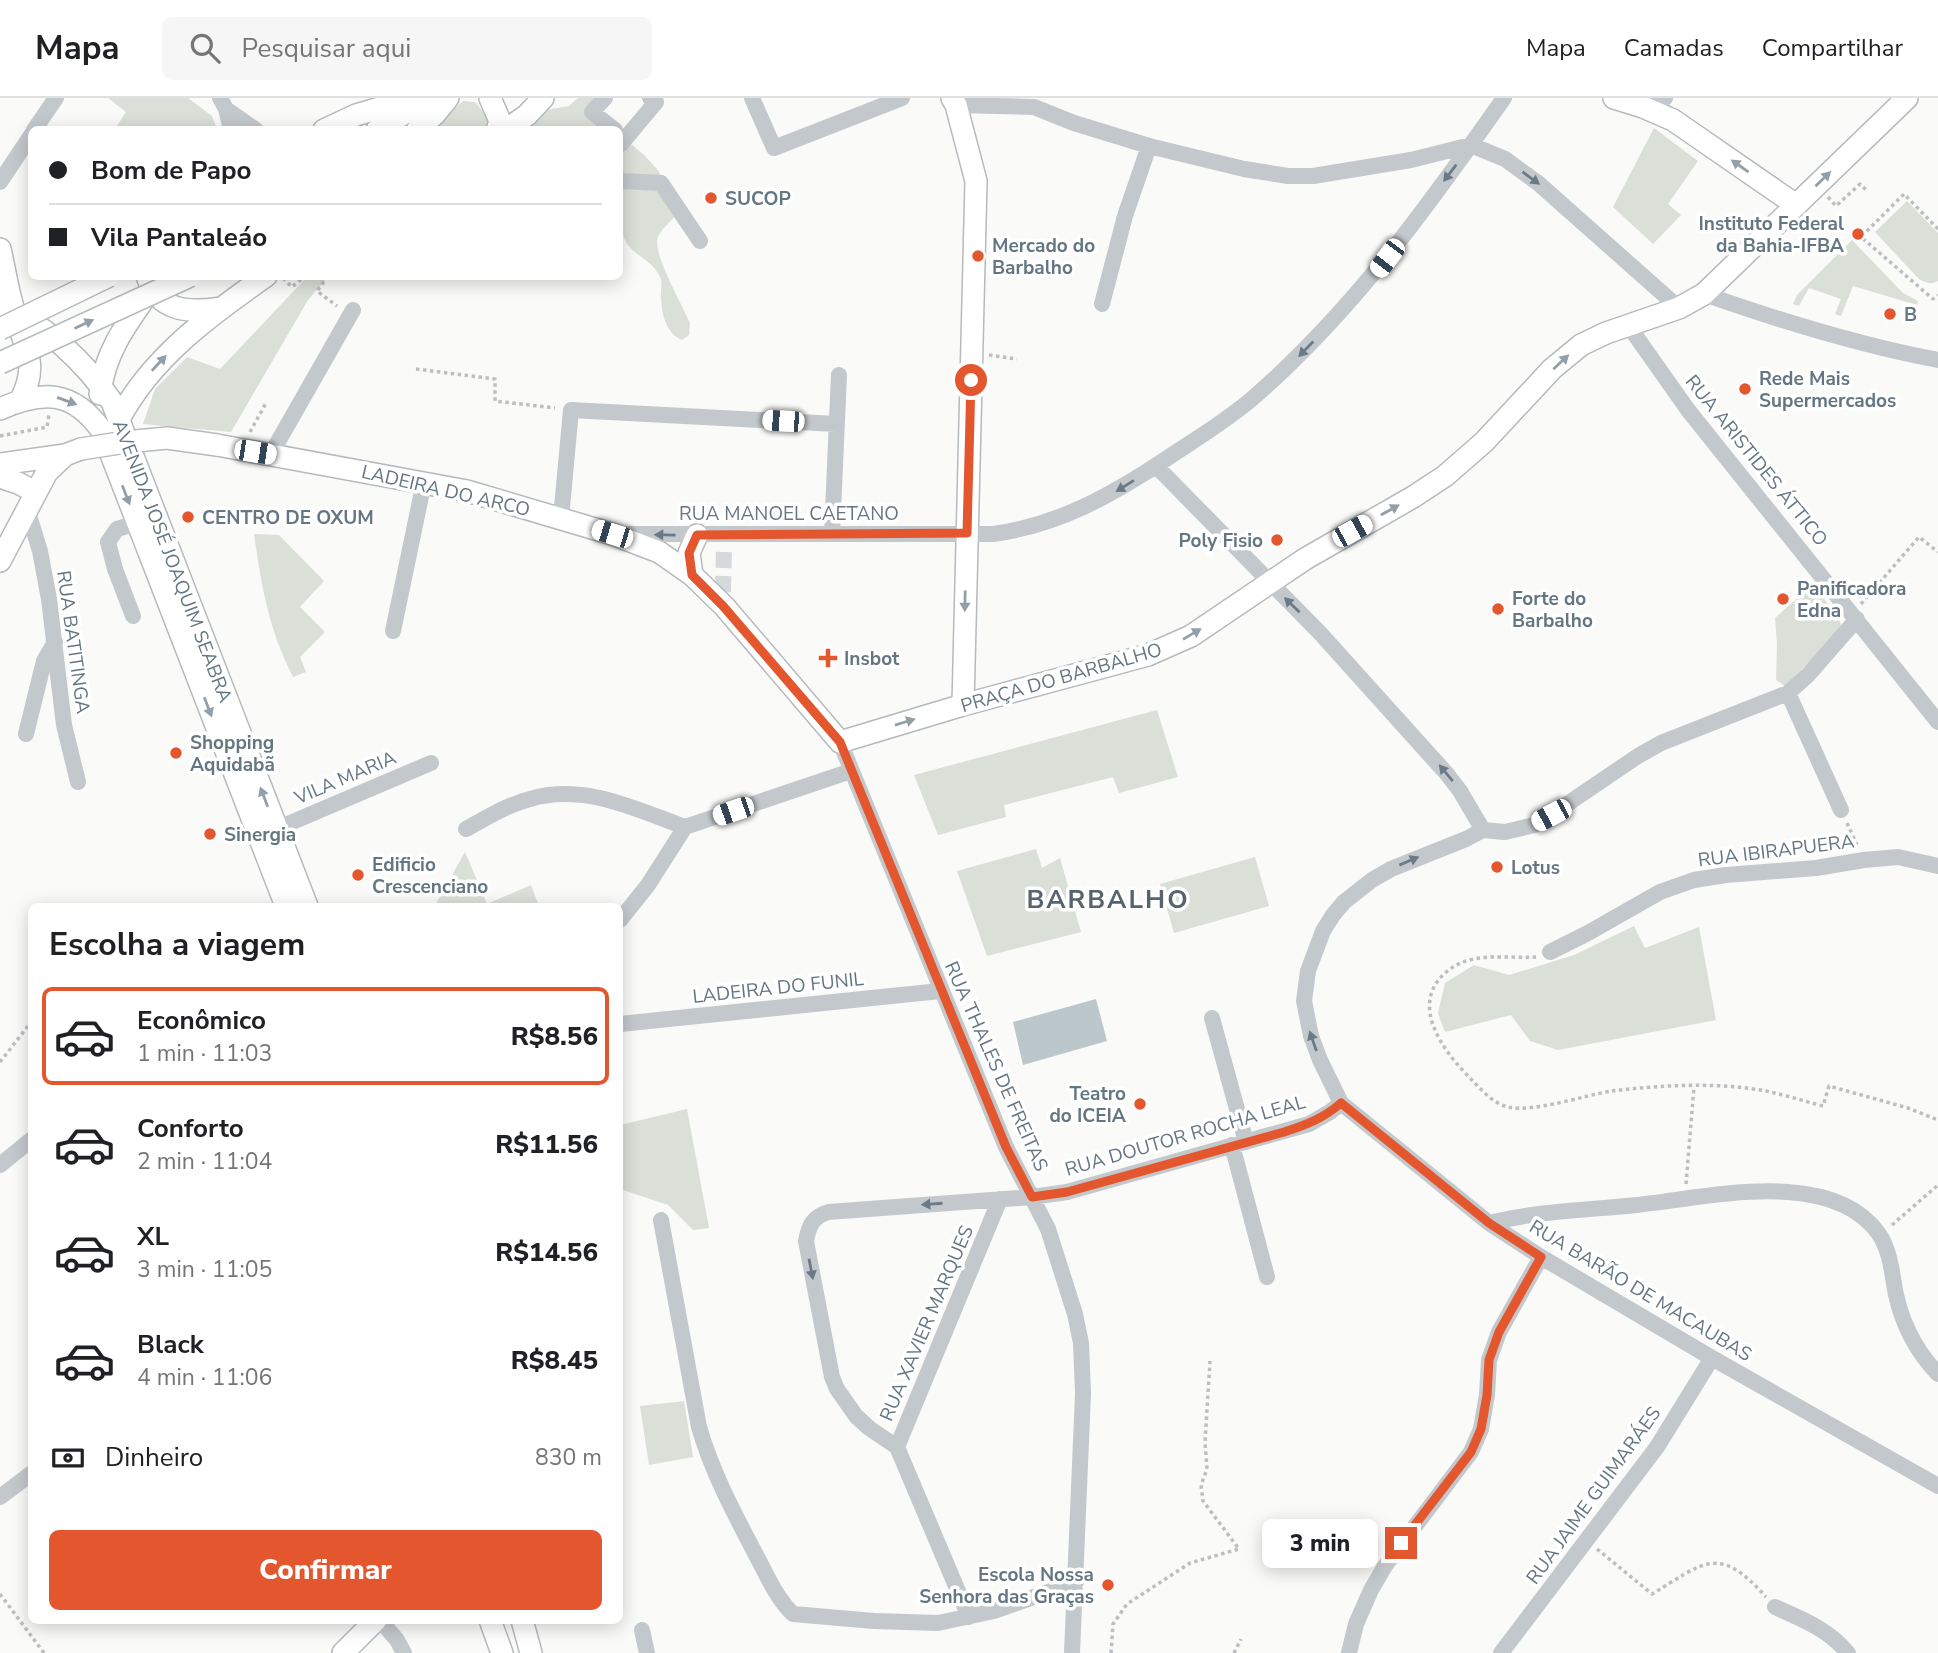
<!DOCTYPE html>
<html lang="pt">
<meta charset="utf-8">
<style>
:root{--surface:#fff;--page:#f6f6f6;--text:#202124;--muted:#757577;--line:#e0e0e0;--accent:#e4572e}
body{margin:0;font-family:"Nunito Sans",sans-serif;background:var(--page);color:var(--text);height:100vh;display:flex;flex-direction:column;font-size:26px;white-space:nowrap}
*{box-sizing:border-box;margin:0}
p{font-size:23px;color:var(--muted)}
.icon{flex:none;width:38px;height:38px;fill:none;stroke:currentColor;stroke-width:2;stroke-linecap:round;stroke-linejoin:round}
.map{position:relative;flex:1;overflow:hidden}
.details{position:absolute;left:28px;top:805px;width:595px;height:721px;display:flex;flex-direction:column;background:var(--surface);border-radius:10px;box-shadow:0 4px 18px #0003}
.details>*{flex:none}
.top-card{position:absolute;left:28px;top:28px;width:595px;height:154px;border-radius:10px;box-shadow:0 4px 18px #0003;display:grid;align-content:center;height:154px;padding:0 21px;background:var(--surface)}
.end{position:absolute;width:32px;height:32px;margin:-16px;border:9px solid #e4572e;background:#fff;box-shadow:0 0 0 4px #fff}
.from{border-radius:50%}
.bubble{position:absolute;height:49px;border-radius:10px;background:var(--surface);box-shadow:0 4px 18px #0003;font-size:23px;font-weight:800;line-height:49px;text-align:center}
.car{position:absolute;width:21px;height:42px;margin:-21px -10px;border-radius:9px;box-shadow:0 0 5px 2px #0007;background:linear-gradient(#fff 24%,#345 0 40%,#fff 0 76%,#345 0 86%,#fff 0)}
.top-card b{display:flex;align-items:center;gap:24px;height:66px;font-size:26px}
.top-card b+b{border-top:2px solid var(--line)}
.top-card i{width:18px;height:18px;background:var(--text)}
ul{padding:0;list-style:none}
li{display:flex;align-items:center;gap:21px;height:98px;margin:0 14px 10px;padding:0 7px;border:4px solid transparent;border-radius:10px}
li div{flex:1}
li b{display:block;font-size:26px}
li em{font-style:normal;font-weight:800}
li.active{border-color:var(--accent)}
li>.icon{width:63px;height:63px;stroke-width:1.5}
h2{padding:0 21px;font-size:32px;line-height:84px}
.pay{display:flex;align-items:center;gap:18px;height:77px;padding:0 21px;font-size:26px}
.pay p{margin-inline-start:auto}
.action{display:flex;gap:14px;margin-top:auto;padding:14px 21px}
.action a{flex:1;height:80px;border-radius:10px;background:var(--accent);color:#fff;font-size:28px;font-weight:800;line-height:80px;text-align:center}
header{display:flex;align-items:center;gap:42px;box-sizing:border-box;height:98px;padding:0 35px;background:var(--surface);border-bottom:2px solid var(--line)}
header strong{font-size:33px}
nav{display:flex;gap:38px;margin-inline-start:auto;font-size:24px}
.search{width:490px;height:63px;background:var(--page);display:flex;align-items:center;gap:18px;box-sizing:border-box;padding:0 24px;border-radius:10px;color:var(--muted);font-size:26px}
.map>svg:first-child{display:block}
</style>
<header>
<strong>Mapa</strong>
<div class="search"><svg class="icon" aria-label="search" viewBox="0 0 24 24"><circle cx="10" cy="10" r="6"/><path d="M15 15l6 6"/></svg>Pesquisar aqui</div>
<nav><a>Mapa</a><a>Camadas</a><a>Compartilhar</a></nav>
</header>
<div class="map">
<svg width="1938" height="1555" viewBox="0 0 1938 1555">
<rect width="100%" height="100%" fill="#fafaf8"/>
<path fill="#dadfd7" d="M108,0H188L212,18L217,31H115L126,14Z
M578,0H606L589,19L601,31L529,32L540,13L569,8Z
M463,3L475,4L488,19L487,31L430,32Z
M1654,30L1698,63L1668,106L1681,117L1653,146L1613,109Z
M620,37L643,56L657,71L674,98L675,118C669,126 657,134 657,144C657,163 682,207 690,225L689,237L682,242C666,235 662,217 661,200C660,193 663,187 660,179C652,161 635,159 626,144C614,124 620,63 620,37Z
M1907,103L1938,135V183C1930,187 1926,185 1919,181L1875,134Z
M1852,142L1903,195L1918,203L1917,207L1853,188L1841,218L1835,216L1841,201L1809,190L1799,208L1793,206L1797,197Z
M307,179H328L308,202L231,334L143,326L155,291L187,259L220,271Z
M254,436L279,437L324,483L300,509L325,534L300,559L306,574L293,579C268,529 262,490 254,436Z
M1812,487L1838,517L1841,527L1833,540L1785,588L1776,582L1777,546L1775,520Z
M1157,612L1178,679L1119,695L1113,679L1004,707L1006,719L938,737L914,677Z
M1036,751L1042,770L1060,760L1081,834L987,858L957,773Z
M465,754L487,806L531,787L539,808H439L437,804Z
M1255,759L1269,808L1174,835L1160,786Z
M1634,828L1645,850L1699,829L1716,922L1558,952L1530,943L1511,917L1445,934L1438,915L1445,885L1474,867L1509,877L1574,857Z
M687,1011L709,1130L693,1132L668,1107L620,1091V1027Z
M684,1303L693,1359L649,1367L640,1308Z"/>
<path fill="#bbc7cb" d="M1096,901L1107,943L1023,967L1013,924Z"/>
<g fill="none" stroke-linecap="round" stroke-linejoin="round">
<path stroke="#d5d9db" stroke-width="16" stroke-dasharray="16 8" stroke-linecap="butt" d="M723,494L724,448"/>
<defs>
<path id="major" d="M490,0L500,23L497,32
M952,0L956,7L976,83L963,607
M1614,0L1643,9L1673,22L1796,107
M324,32L356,17L413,0
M377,32L430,0
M417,32L435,16L448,0
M506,32L527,17L543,0
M0,151C5,172 8,195 15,216C25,250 39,267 21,301
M147,178C158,214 189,215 220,210
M0,213C41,218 90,271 112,304L307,808
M100,296C104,256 126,226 149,194
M0,311C43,292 73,292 102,333L286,808
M119,321C152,259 209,218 266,178
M217,347L467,393L612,436L659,454L692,477L724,508L840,644L963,607L1148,557L1191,538L1305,461L1413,399L1445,378L1484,344L1552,271L1581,247L1606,235L1679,210L1704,196L1907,0
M0,366L65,357
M0,379L18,385L35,394
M0,463L47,374L65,357L81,351
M692,477L689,455L697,437
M490,1522L502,1555
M522,1522L531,1555
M343,1555L376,1522"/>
</defs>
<use href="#major" stroke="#b5babe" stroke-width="24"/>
<path stroke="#bbbfc2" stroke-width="3.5" stroke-dasharray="3.5 3.5" stroke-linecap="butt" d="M1828,99L1836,108L1860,86L1866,92
M1938,131L1904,96L1861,139L1933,201L1938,197
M328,178L317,193L337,208
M283,180L292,189L305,178
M989,257L1017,261
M416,271L495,281V303L555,310
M250,334L266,305
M0,338L47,329L49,316
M1861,506L1919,439L1938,454
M1847,725L1857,747
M1536,859C1505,861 1469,852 1444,876C1409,909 1445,955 1471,981C1482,992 1492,1005 1508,1009C1533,1015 1585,997 1612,993C1660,987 1719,984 1766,993C1785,997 1804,1003 1823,1008L1829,988L1908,1010L1938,1022
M0,964L32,923
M1686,1086L1694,989
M1892,1127L1938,1087
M1597,1451L1652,1496C1704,1465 1718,1445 1766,1499
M0,1496L44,1555
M1111,1555L1113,1526L1127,1506L1190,1465L1239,1451L1203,1403L1201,1387L1207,1371L1205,1344L1210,1263
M1234,1555L1241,1541"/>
<path stroke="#c3c8cc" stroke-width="16" d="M220,0L226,11L231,32
M605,0L592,14L615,32
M752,0L774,50L902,0
M956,7L1034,9L1074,25L1149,48L1244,71L1288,78H1313L1411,62L1471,47L1505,61L1538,85L1679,210
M1643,9L1665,0
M226,11L256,32
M34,32L56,0
M620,47L656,4L650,0
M620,83L661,85L700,143
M0,84L32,36
M1704,196C1781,223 1858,247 1938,262
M1102,206L1125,118L1149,48
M1628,227L1688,312L1938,624
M271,356L353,212
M1156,368L1320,535L1447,676L1460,693L1483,732
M27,411L40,453L49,501L64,627L78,684
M561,420L571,312L836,326
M621,436H993C1059,427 1112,397 1166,361C1196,341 1226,323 1253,300C1353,213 1429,107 1504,0
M832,436L839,277
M133,518L115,471L108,444L117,431L137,425
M393,533L424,384
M1788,595L1841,712
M26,636L44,563L55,544
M840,644L1006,1049L1048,1131L1075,1216L1081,1245L1083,1296L1072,1555
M685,729L851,673
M276,731L431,665
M466,731C486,720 507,707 530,701C584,685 635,711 685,729
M1483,732L1466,741L1391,771L1372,782L1344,804L1333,817L1323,833L1308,873L1304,903L1311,938L1320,962L1341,1005L1489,1125L1541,1159L1712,1260L1938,1388
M1483,732L1505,734L1534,727L1551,717L1638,658L1661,645L1788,595L1808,577L1857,521
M620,822L648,787L685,729
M1550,854L1588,835L1660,794L1694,782L1726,777L1816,770L1864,762L1898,759L1938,768
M1212,920L1246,1044
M620,926L940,893
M1232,1047L1267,1179
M0,1067L32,1041
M661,1122L699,1329C712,1374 734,1415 756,1457C767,1477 776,1500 793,1516L874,1523L938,1525L994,1513L1076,1484
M1489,1125C1538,1113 1587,1112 1637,1107C1706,1100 1831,1068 1879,1136C1891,1154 1892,1177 1896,1197C1903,1228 1916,1253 1938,1276
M897,1349L869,1330L856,1318L837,1291L832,1279L806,1143C809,1127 813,1119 828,1114L1032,1099L1067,1094L1309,1026L1330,1014L1341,1005
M0,1399L32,1375
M1775,1509C1802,1521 1828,1531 1848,1555
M969,1519L897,1349L1000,1101
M380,1522L397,1542L404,1555
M642,1532L647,1555
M1349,1555L1356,1526L1371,1492L1385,1468L1471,1354L1481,1331L1487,1297L1489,1262L1499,1234L1541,1159
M1501,1555L1657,1349L1712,1260"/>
<use href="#major" stroke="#fff" stroke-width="21"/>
<defs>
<path id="major-bridge" d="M0,231L109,178
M0,265L190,178
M81,351L126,344L167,340L217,347"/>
</defs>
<use href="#major-bridge" stroke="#b5babe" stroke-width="24" stroke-linecap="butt"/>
<use href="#major-bridge" stroke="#fff" stroke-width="21"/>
</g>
<defs><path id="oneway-solid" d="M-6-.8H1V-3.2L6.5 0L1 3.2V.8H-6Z" transform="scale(1.75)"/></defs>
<g fill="#939fa8">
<use href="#oneway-solid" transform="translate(1740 68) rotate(-145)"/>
<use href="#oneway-solid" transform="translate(1823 81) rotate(-44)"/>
<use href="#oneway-solid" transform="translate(84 226) rotate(-25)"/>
<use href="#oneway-solid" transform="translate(1561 264) rotate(-43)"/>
<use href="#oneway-solid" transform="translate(159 265) rotate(-47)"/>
<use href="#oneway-solid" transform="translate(67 303) rotate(20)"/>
<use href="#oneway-solid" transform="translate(126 397) rotate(69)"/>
<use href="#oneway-solid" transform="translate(1390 412) rotate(-29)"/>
<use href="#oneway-solid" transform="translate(965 503) rotate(91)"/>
<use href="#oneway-solid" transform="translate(1192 536) rotate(-31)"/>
<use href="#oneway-solid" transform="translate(208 609) rotate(69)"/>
<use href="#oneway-solid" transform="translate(905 624) rotate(-17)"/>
<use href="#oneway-solid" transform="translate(264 699) rotate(-111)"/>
</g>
<g fill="#6a7a87">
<use href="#oneway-solid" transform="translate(1450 75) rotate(127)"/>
<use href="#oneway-solid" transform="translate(1531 80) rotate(36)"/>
<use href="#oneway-solid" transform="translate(1306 251) rotate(134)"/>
<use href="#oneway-solid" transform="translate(1125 388) rotate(148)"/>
<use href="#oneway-solid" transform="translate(665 437) rotate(-179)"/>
<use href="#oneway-solid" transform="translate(1292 507) rotate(-136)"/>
<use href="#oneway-solid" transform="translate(1446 675) rotate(-130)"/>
<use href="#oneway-solid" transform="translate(1409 763) rotate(-23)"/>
<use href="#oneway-solid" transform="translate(1313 943) rotate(-109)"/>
<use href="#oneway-solid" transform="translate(932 1106) rotate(176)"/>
<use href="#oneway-solid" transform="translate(811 1171) rotate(79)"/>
</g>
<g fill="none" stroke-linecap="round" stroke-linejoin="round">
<path stroke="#e4572e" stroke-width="9" d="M971,282L967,435L697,437L689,455L692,477L723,508L840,644L1006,1049L1032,1099L1067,1094L1284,1034C1306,1027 1324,1020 1341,1005L1489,1125L1541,1159L1499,1234L1489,1262L1487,1297L1481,1331L1471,1354L1401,1445"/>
</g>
<g fill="#e4572e" stroke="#fff" stroke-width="2.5">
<circle cx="711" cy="100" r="7"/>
<circle cx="1858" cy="136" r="7"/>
<circle cx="978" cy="158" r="7"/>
<circle cx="1890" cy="216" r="7"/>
<circle cx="1745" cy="291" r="7"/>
<circle cx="188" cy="419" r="7"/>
<circle cx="1277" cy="442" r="7"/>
<circle cx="1783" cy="501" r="7"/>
<circle cx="1498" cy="511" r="7"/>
<path d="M824.5 549.5h7v7h7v7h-7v7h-7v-7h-7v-7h7z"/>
<circle cx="176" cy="655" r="7"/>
<circle cx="210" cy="736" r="7"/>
<circle cx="1497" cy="769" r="7"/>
<circle cx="358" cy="777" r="7"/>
<circle cx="1140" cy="1006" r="7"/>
<circle cx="1108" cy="1487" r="7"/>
</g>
<g text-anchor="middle" stroke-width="7" stroke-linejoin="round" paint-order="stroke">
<g font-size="19" font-weight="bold" fill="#657683" stroke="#fff" text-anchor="start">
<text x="725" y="107">SUCOP</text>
<text x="1844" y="132" text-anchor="end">Instituto Federal<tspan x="1844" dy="22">da Bahia-IFBA</tspan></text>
<text x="992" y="154">Mercado do<tspan x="992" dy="22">Barbalho</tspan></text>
<text x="1904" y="223">B</text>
<text x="1759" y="287">Rede Mais<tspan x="1759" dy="22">Supermercados</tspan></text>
<text x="202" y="426">CENTRO DE OXUM</text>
<text x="1263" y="449" text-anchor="end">Poly Fisio</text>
<text x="1797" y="497">Panificadora<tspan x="1797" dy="22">Edna</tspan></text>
<text x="1512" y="507">Forte do<tspan x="1512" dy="22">Barbalho</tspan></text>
<text x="844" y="567">Insbot</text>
<text x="190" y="651">Shopping<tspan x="190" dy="22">Aquidabã</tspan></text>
<text x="224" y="743">Sinergia</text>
<text x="372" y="773">Edificio<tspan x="372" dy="22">Crescenciano</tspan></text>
<text x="1511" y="776">Lotus</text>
<text x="1126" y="1002" text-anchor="end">Teatro<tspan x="1126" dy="22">do ICEIA</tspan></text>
<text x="1094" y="1483" text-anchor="end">Escola Nossa<tspan x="1094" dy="22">Senhora das Graças</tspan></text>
</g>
<g font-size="19" fill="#657683" stroke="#fff">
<text transform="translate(1757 362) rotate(51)" y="7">RUA ARISTIDES ÁTTICO</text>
<text transform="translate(446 392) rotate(13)" y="7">LADEIRA DO ARCO</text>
<text x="789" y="422">RUA MANOEL CAETANO</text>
<text transform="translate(173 463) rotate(69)" y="7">AVENIDA JOSÉ JOAQUIM SEABRA</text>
<text transform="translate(74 544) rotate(82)" y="7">RUA BATITINGA</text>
<text transform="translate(1061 579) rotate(-16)" y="7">PRAÇA DO BARBALHO</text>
<text transform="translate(345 679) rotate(-23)" y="7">VILA MARIA</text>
<text transform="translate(1776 752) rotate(-7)" y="7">RUA IBIRAPUERA</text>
<text transform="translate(778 889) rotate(-6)" y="7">LADEIRA DO FUNIL</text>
<text transform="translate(997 968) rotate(66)" y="7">RUA THALES DE FREITAS</text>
<text transform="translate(1185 1037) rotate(-16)" y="7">RUA DOUTOR ROCHA LEAL</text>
<text transform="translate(1641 1192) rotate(31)" y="7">RUA BARÃO DE MACAUBAS</text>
<text transform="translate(926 1225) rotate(-67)" y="7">RUA XAVIER MARQUES</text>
<text transform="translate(1593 1397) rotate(-54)" y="7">RUA JAIME GUIMARÁES</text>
</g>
<g font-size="26" font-weight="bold" letter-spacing="2" fill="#57646e" stroke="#fff">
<text x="1108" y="810">BARBALHO</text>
</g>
</g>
</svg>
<i class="end from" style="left:971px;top:282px"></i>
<i class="end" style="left:1401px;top:1445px"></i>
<div class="bubble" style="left:1262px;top:1421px;width:116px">3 min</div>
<i class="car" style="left:1387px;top:160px;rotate:217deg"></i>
<i class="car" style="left:783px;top:323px;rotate:273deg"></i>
<i class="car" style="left:255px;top:354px;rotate:99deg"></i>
<i class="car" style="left:1352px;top:433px;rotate:61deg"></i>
<i class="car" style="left:612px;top:436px;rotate:287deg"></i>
<i class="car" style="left:733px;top:713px;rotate:251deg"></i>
<i class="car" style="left:1551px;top:717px;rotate:242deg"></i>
<div class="top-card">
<b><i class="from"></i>Bom de Papo</b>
<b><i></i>Vila Pantaleáo</b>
</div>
<section class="details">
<h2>Escolha a viagem</h2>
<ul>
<li class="active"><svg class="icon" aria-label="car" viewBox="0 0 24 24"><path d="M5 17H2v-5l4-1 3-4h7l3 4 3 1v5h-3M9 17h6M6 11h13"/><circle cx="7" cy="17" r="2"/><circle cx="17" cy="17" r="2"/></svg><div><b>Econômico</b><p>1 min · 11:03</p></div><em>R$8.56</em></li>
<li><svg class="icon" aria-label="car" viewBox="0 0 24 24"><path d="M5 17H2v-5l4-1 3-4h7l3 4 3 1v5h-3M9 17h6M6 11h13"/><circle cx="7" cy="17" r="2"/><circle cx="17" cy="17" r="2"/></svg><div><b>Conforto</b><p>2 min · 11:04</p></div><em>R$11.56</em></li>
<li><svg class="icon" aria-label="car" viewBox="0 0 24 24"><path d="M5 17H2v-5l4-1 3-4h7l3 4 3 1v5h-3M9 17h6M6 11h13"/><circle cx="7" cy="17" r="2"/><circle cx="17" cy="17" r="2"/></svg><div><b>XL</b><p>3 min · 11:05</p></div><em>R$14.56</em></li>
<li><svg class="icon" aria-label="car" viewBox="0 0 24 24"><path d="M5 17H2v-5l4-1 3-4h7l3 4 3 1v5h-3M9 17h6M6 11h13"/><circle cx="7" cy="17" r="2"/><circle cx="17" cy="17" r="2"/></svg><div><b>Black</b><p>4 min · 11:06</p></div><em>R$8.45</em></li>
</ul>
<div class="pay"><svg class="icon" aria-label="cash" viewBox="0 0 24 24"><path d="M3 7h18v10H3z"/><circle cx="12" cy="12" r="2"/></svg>Dinheiro<p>830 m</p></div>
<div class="action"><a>Confirmar</a></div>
</section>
</div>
